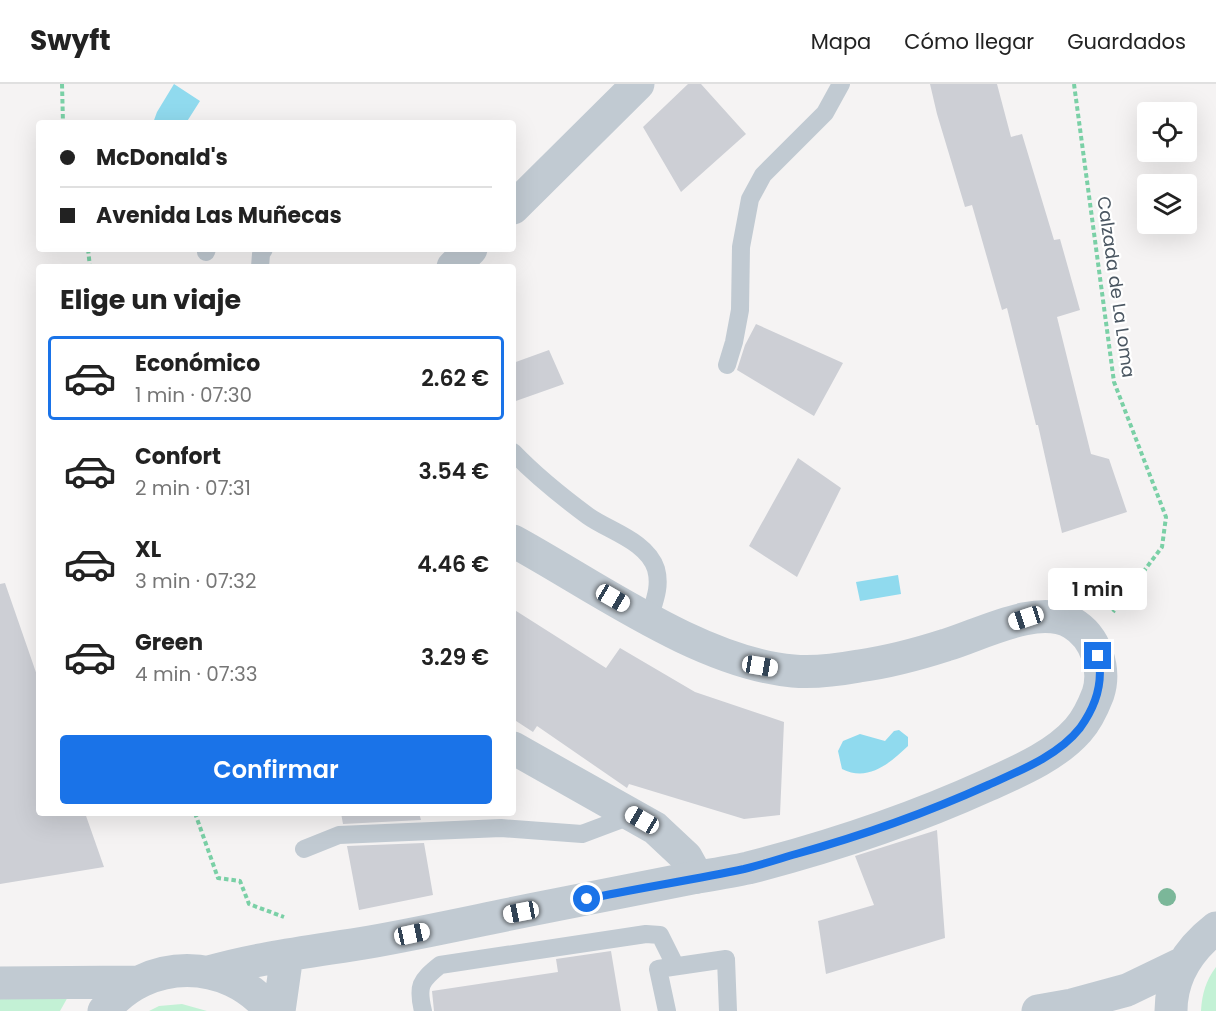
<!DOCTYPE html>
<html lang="es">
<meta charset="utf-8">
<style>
:root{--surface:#fff;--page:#f6f6f6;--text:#222;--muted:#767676;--line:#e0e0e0;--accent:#1a73e8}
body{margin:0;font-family:Poppins,sans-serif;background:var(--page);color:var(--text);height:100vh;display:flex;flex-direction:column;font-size:22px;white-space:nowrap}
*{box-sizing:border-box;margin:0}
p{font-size:20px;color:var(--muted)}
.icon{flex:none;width:33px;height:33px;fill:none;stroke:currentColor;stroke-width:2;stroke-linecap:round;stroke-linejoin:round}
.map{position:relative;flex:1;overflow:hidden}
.panel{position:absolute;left:36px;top:180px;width:480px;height:552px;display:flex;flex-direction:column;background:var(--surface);border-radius:6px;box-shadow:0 6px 24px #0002}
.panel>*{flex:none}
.hud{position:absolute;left:36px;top:36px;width:480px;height:132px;border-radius:6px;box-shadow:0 6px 24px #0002;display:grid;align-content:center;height:132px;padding:0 24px;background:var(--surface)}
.buttons{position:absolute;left:1137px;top:18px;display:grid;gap:12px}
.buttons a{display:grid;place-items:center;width:60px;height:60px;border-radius:6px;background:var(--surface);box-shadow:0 6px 24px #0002;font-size:30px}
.end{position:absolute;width:27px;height:27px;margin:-14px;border:8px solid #1a73e8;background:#fff;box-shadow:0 0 0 3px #fff}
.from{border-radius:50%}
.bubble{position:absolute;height:42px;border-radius:6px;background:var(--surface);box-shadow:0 6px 24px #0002;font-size:20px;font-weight:600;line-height:42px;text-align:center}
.car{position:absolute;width:18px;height:36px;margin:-18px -9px;border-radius:8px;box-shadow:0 0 4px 2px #0007;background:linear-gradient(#fff 24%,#345 0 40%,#fff 0 76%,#345 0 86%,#fff 0)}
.hud b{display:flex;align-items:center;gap:21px;height:57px;font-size:22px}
.hud b+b{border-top:2px solid var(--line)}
.hud i{width:15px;height:15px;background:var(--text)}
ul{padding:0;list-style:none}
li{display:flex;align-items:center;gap:18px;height:84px;margin:0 12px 9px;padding:0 12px;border:3px solid transparent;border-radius:6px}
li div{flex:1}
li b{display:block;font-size:22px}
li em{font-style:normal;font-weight:600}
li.current{border-color:var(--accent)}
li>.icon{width:54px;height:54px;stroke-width:1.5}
h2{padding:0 24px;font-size:27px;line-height:72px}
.button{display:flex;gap:12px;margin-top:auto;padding:12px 24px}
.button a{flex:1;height:69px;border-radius:6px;background:var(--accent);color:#fff;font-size:24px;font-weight:600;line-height:69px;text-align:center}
header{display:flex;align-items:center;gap:36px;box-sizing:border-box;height:84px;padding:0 30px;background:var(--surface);border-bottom:2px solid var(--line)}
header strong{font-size:28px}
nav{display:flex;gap:33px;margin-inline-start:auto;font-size:21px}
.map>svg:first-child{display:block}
</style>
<header>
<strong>Swyft</strong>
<nav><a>Mapa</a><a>Cómo llegar</a><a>Guardados</a></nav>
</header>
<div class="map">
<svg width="1216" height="927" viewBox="0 0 1216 927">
<rect width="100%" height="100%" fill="#f5f3f3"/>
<path fill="#c3f1d5" d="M1216,883V927H1201C1202,910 1206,896 1216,883Z
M69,911L60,927H0V912Z
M182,920L207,927H149L159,922Z"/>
<path fill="#90daee" d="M174,0L200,17L186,39H153L157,28Z
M898,491L901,510L860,517L856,498Z
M899,646L908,653V662C889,680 868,698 842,685L838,667L843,657L860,650L885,657L894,647Z"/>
<path fill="#cdcfd5" d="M688,0H701L746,50L681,108L643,43Z
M930,0H997L1011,53L1022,50L1054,156L1060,155L1080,226L1057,233L1091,370L1109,375L1127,428L1062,449L1038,341H1036L1007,224L1002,226L972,121L965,123L937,30Z
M756,240L843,279L814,332L737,286L745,261Z
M549,266L564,300L513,318V279Z
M798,374L841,404L797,493L749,462Z
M5,499L39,597V729H85L104,783L0,800V500Z
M513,525L606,584L620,564L695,608L784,638L780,731L744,735L629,700L627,704L537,642L533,648L513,635Z
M341,729H419L421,736L343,740Z
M937,746L945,854L826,890L818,837L874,821L855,772Z
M424,759L433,811L359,826L347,762Z
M611,867L621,927H434L432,907L558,888L556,875Z"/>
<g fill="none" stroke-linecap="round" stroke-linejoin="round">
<path stroke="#7ad0a6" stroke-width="4" stroke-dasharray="4.5 3" stroke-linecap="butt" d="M62,0L63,39
M1074,0L1114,298L1166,433L1162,463L1113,528
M88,165L90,183
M195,729L218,794L240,797L249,820L284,833"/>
<path stroke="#c1cad2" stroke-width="18" d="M206,168L207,165
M260,183L261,170L264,165
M727,281L734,258L740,226L741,163L750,115L763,91L825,29L841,0
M513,368C536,392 561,412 588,432C609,447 647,457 656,485C661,503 654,518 649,535
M304,765L339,751L501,744L582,750L622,735L628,729
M423,927C417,902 420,897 440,881L646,850L660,851L675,881
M667,927L658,885L726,875L728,927"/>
<path stroke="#c1cad2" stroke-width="33" d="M513,664L655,744L686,773L697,793"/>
<path stroke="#c1cad2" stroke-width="33" d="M513,124L638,0
M453,183L471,165
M209,888C262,873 316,867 370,858C432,847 493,833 555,821C601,812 646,803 692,794C710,791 730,788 748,784C830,763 911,736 988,701C1019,687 1055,672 1078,646C1087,636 1093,623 1098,610C1106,585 1096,553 1072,539C1038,519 980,551 946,561C918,570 888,578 859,582C837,586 815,589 793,587C700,579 594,501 513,457
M0,899L139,898
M104,927C147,873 227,873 271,927
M279,927L287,871
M1038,927L1072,921L1127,906L1183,879
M1171,927C1171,892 1189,865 1216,844"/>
</g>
<circle fill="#7bb799" cx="1167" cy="813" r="9"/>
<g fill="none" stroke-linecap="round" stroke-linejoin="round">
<path stroke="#1a73e8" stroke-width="8" d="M587,815C639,804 692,796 744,785C761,781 779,775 796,770C861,752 926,729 988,701C1019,687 1058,672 1080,644C1096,622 1104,599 1098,572"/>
</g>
<g text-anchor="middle" stroke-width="4.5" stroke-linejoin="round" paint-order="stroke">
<g font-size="18" fill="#4a5661" stroke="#fff">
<text transform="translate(1116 203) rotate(82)" y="6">Calzada de La Loma</text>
</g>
</g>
</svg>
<div class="buttons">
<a><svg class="icon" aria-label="locate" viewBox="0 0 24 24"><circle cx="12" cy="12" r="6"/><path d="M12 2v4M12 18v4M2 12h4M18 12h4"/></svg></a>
<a><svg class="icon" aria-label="layers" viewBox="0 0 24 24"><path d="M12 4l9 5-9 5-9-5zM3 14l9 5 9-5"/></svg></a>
</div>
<i class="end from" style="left:587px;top:815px"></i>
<i class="end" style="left:1098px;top:572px"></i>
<div class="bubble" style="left:1048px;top:484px;width:99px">1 min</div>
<i class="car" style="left:613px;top:514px;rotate:120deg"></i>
<i class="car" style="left:1026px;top:534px;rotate:252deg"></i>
<i class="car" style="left:760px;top:582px;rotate:99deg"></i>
<i class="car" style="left:642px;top:736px;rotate:300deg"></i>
<i class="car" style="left:521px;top:828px;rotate:259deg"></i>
<i class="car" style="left:412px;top:850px;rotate:78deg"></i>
<div class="hud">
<b><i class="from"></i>McDonald's</b>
<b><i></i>Avenida Las Muñecas</b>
</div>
<section class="panel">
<h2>Elige un viaje</h2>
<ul>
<li class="current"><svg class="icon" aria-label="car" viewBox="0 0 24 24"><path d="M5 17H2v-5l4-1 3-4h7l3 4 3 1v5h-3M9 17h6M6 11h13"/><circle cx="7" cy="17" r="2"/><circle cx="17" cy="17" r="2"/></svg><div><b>Económico</b><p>1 min · 07:30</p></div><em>2.62 €</em></li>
<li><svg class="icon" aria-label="car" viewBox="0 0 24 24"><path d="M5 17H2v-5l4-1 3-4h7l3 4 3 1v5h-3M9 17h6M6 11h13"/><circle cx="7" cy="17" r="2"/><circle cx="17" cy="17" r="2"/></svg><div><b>Confort</b><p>2 min · 07:31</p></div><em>3.54 €</em></li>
<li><svg class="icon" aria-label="car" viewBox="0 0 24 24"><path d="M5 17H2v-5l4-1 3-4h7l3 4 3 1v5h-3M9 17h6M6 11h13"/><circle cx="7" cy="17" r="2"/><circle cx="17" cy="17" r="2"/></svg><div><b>XL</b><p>3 min · 07:32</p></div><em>4.46 €</em></li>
<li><svg class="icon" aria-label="car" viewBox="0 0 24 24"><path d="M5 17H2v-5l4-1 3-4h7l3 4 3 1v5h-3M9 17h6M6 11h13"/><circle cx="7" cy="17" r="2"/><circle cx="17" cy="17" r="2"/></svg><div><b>Green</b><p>4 min · 07:33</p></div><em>3.29 €</em></li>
</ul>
<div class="button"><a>Confirmar</a></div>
</section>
</div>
